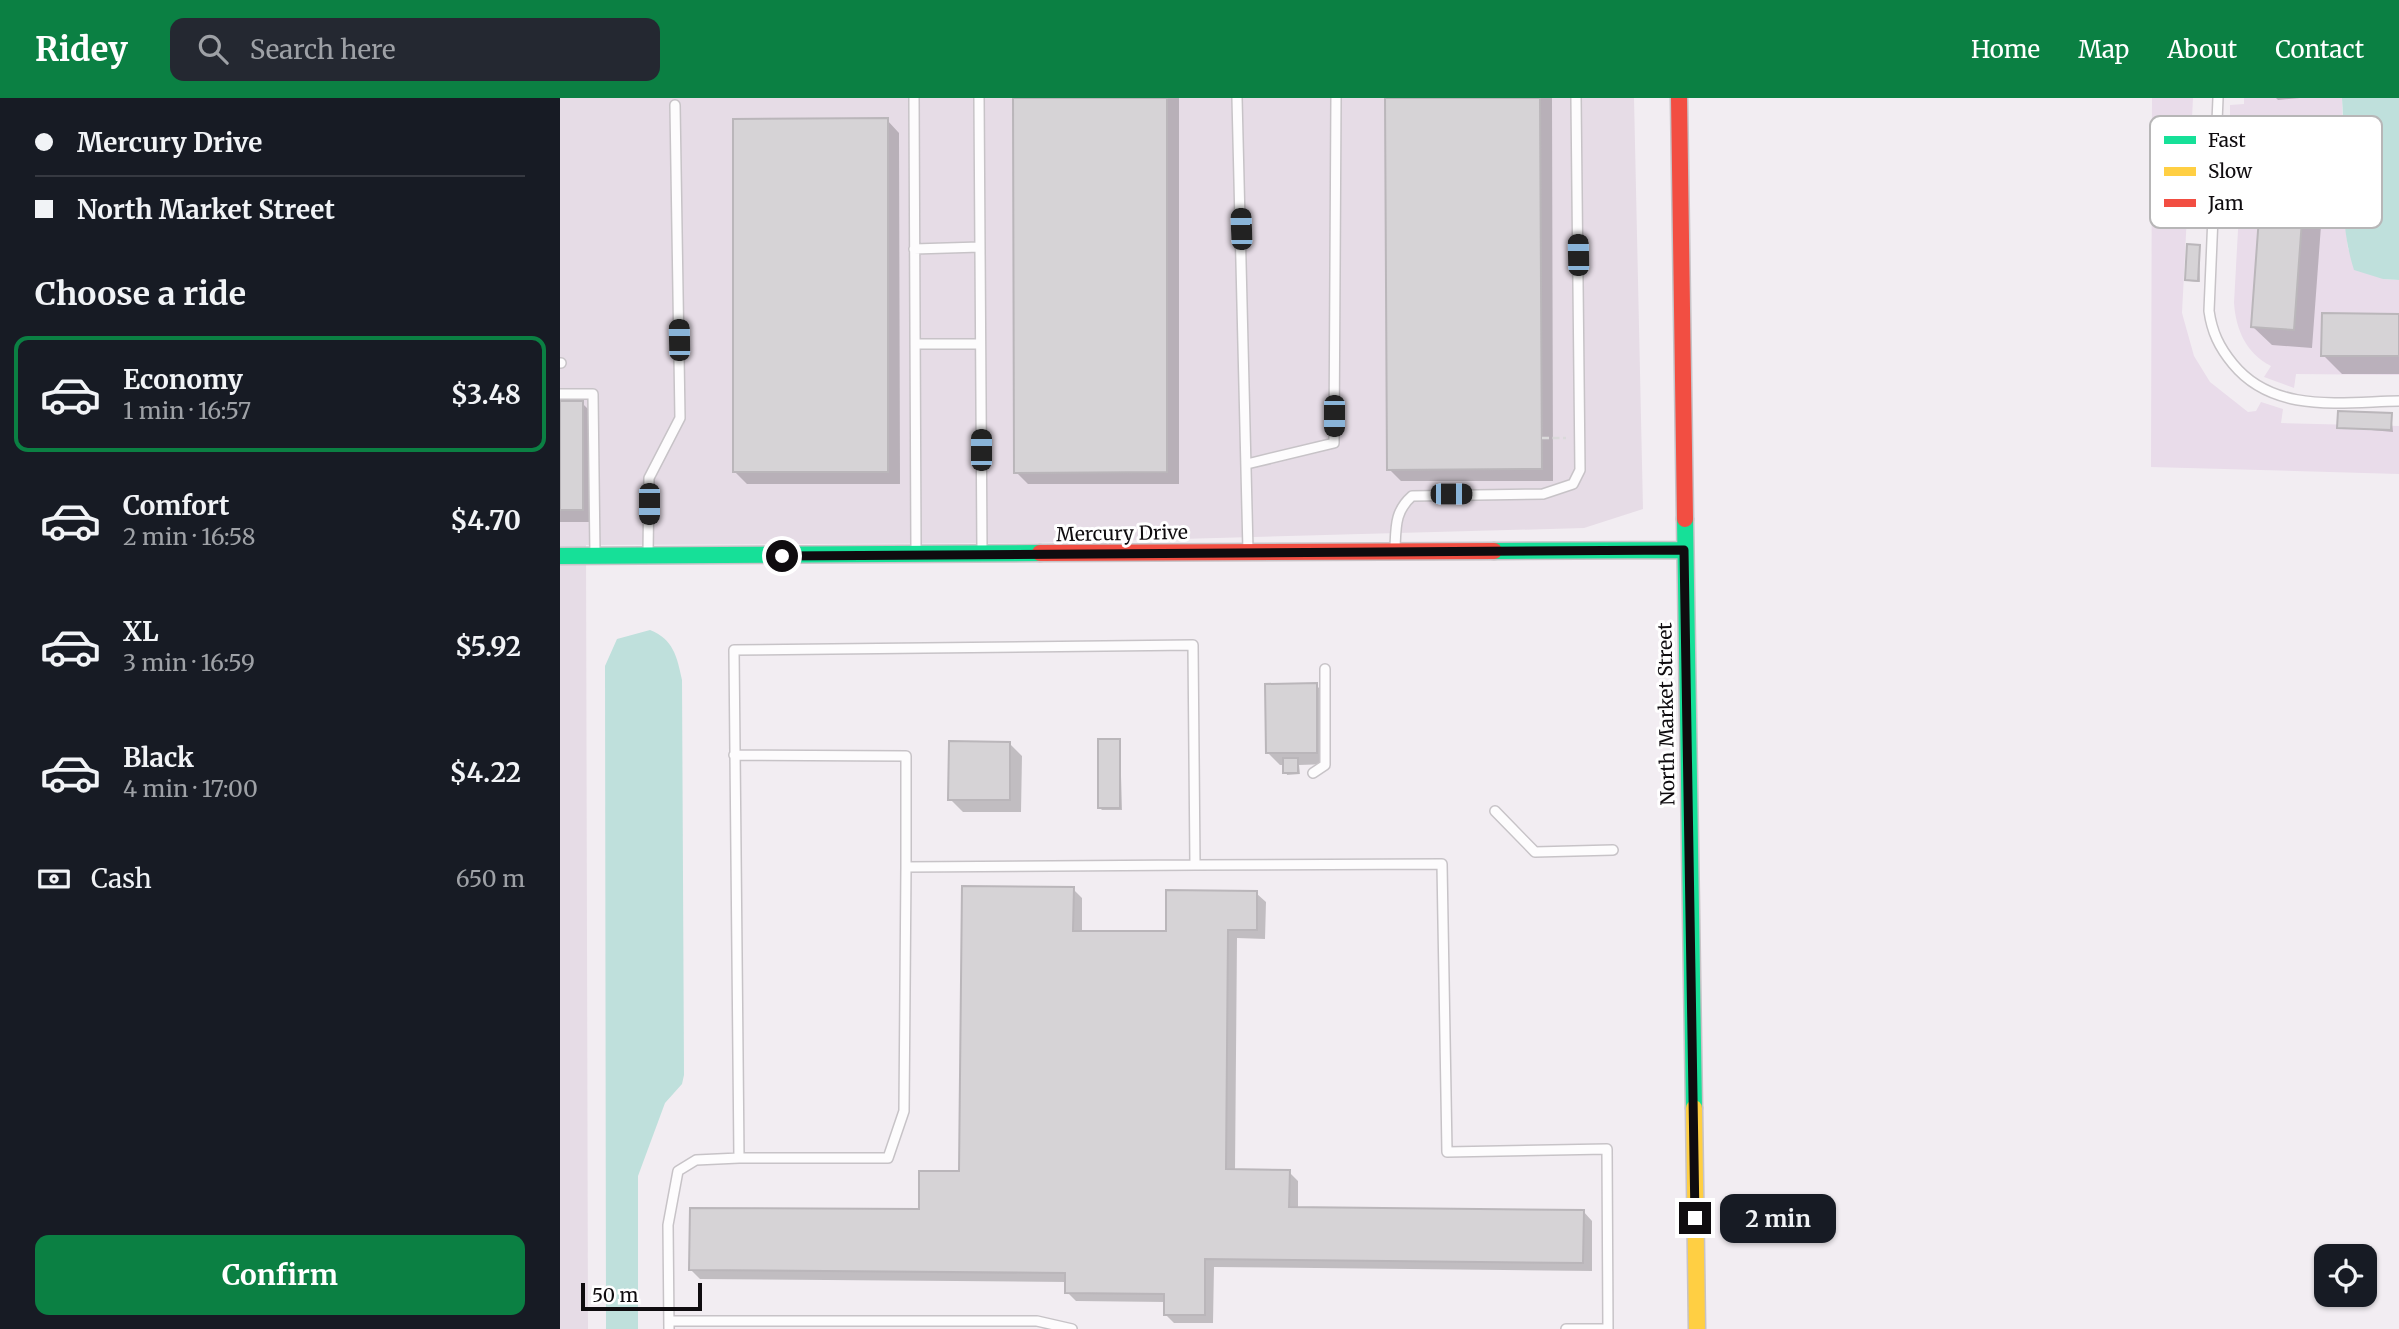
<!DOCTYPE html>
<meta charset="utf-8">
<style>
:root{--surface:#171b24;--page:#242831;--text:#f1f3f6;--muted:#9ea1a6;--line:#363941;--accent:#0b8043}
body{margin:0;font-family:Merriweather,serif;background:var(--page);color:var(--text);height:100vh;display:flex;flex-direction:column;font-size:26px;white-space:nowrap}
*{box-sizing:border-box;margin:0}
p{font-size:23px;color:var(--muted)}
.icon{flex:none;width:38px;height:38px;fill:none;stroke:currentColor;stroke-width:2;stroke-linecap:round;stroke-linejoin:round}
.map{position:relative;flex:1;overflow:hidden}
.sheet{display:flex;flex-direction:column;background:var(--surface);width:560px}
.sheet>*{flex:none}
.guide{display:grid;align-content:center;height:154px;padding:0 35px;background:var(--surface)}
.fabs{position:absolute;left:1754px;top:1146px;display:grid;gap:14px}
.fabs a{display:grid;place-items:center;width:63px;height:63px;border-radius:14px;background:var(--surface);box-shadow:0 2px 5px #0004;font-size:35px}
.scale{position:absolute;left:21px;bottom:18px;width:121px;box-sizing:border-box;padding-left:7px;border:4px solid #0f0c0f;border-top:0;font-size:19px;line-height:24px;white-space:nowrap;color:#0f0c0f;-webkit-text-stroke:5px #fff;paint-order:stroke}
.end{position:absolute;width:32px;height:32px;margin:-16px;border:9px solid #0f0c0f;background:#fff;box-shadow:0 0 0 4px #fff}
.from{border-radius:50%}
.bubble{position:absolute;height:49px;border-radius:14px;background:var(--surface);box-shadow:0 2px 5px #0004;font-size:23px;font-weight:700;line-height:49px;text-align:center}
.car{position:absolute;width:21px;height:42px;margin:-21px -10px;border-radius:9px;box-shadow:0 0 5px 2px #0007;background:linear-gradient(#222 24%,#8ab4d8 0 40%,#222 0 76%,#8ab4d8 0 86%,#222 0)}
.guide b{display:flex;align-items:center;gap:24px;height:66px;font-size:26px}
.guide b+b{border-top:2px solid var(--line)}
.guide i{width:18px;height:18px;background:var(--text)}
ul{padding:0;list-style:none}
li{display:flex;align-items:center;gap:21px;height:116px;margin:0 14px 10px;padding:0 21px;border:4px solid transparent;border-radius:14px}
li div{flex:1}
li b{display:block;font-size:26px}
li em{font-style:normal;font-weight:700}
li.on{border-color:var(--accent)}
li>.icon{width:63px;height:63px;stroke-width:1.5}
h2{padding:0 35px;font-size:32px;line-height:84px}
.pay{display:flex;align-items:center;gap:18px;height:77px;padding:0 35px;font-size:26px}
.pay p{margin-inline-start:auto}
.primary-button{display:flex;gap:14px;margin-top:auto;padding:14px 35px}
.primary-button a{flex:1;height:80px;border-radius:14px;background:var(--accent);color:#fff;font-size:28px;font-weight:700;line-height:80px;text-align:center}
header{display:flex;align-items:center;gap:42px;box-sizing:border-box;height:98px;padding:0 35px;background:var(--accent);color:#fff}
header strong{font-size:33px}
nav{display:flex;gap:38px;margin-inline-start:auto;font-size:24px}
.search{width:490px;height:63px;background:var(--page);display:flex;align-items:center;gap:18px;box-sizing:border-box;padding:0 24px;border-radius:14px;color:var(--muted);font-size:26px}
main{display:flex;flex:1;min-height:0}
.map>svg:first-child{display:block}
</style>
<header>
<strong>Ridey</strong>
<div class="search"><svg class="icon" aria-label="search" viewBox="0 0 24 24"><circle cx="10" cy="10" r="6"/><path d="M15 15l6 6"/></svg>Search here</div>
<nav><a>Home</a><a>Map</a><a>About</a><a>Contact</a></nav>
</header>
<main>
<section class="sheet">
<div class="guide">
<b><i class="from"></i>Mercury Drive</b>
<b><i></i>North Market Street</b>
</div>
<h2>Choose a ride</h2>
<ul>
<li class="on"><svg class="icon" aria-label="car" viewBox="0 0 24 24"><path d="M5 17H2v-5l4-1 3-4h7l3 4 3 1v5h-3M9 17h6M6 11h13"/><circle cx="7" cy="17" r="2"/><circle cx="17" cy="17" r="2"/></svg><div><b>Economy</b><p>1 min · 16:57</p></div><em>$3.48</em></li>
<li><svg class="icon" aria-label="car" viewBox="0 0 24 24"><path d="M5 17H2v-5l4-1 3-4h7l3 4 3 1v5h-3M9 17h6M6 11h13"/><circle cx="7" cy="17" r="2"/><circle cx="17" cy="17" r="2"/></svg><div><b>Comfort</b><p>2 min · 16:58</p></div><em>$4.70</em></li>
<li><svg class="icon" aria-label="car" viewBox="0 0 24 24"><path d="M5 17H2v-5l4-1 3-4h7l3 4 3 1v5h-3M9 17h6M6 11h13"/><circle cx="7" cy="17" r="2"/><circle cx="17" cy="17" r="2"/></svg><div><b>XL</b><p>3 min · 16:59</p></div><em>$5.92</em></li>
<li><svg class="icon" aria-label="car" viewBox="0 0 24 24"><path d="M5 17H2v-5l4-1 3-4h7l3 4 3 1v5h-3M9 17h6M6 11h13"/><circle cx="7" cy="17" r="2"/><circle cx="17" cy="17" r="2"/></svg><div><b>Black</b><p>4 min · 17:00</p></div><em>$4.22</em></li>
</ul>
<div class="pay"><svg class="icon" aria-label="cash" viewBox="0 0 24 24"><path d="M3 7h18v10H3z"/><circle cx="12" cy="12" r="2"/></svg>Cash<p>650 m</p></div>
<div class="primary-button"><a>Confirm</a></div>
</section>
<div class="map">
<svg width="1839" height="1231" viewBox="0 0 1839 1231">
<rect width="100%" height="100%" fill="#f2edf2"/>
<path fill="#e6dce6" d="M0,0H1074L1083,411L1024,430L471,445L26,447L28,1231H0Z"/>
<path fill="#e9dcea" d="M1592,0H1633L1622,215L1634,258L1650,284L1688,314L1696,313L1701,304L1723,311L1721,325L1839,328V376L1591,369Z
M1684,0H1782L1784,116L1788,151L1823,181L1839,182V277L1736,276L1734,290L1704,279L1711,268C1686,255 1676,232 1674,205L1684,23L1670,22V7L1684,6Z"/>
<path fill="#bfe0dc" d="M1782,0H1839V182L1823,181L1794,172C1776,116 1786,57 1782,0Z
M90,532C113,541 117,558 122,582L124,977L122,986L105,1005L78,1078V1231H46L45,568L57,541Z"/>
<path fill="#0003" d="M455,0H619V386H468L456,374Z
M827,0H992L993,383H841L829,371Z
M1716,0H1740L1718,2Z
M327,22L339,35L340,386H187L175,374Z
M1747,41L1766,60L1752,250L1712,247L1693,229Z
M1639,148L1640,184L1629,183L1627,181Z
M1839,218V276H1782L1763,257Z
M0,305H22L34,317L35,424H0Z
M1831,316L1833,334L1779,329Z
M756,587L768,599L769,666L739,667L740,676L727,677L725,667H720L708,655Z
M560,643L562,712H542L539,709Z
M449,645L462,658L461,714H403L390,701Z
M513,791L522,800V835H608L696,795L706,804L705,841L677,840L675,1073L729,1074L738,1083V1111L1023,1113L1032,1123V1173L654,1169L653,1225H614L605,1216V1204L516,1203L507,1194V1184L140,1181L131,1172L360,1113L401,1075Z"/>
<path fill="#d6d3d6" stroke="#bab6ba" stroke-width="2" d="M453,0H607V374L454,375Z
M825,0H980L982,371L827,372Z
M328,20V374H173V21Z
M1705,37L1748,40L1734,232L1691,229Z
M1627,146L1640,147L1638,183L1625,182Z
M1762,215L1839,216V258H1761Z
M0,303H23V412H0Z
M1778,313L1832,315L1831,332L1777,330Z
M757,585V655H706L705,586Z
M538,641H560V710H538Z
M389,643L450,644V702H388Z
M723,660H738V675H723Z
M402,788L514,789L513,833H606V792L697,793V832H668L666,1071L730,1072L729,1109L1024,1112L1023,1165L645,1161V1217H604V1196L505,1195V1175L129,1172L130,1110L359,1111V1073H399Z"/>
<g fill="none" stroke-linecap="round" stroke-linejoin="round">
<defs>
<path id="lane" d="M354,0L356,452
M419,0L422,453
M677,0L688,453
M1658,0L1649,213C1652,234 1659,249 1673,266C1714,316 1781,304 1839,303
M354,151L420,149
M355,246H420
M0,265H1
M0,296H33L35,457
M687,366L774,345L776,0
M835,450C836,428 835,413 852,398L983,396L1013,386L1020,372L1016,0
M88,456L89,380L120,320L115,7
M174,657L346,658V769
M753,675L765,667V571
M935,713L975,754L1053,752
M179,1060H328L344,1013L346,769L635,767
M109,1223H477L512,1231
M109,1231L108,1127L118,1073L136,1062L179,1060L174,552L633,547L635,767L882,766L887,1054L1047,1051L1048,1231
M1006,1231H1048"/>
<path id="fast" d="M1125,421L1134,1010
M934,453L1124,452
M0,458L480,455"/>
<path id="slow" d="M1134,1010L1137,1231"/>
<path id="jam" d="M1119,0L1125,421
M480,455L934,453"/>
</defs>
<use href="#lane" stroke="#c7c3c7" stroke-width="12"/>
<use href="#fast" stroke="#c7c3c7" stroke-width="19"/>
<use href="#slow" stroke="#c7c3c7" stroke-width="19"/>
<use href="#jam" stroke="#c7c3c7" stroke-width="19"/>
<path stroke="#dad9da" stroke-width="2.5" stroke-dasharray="7 3.5" stroke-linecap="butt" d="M982,340H1006"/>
<use href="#lane" stroke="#fdfcfd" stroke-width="9"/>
<use href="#fast" stroke="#16e098" stroke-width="16"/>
<use href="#slow" stroke="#ffcf43" stroke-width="16"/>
<use href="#jam" stroke="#f24e42" stroke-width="16"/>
</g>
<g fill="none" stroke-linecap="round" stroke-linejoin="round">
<path stroke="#0f0c0f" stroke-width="9" d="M222,458L1124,452L1135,1120"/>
</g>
<g text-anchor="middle" stroke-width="6" stroke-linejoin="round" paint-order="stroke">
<g font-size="19" fill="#0f0c0f" stroke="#fff">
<text transform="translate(562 435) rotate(-1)" y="7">Mercury Drive</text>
<text transform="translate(1106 616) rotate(-91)" y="7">North Market Street</text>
</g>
</g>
<rect x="1590" y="18" width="232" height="112" rx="10" fill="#fff" stroke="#b7b6b7" stroke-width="2"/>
<rect x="1604" y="38" width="32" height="8" fill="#16e098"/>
<rect x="1604" y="69" width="32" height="9" fill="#ffcf43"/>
<rect x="1604" y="101" width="32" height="8" fill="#f24e42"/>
<g font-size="19" fill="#0f0c0f">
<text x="1648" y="49">Fast</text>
<text x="1648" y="80">Slow</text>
<text x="1648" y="112">Jam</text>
</g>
</svg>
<div class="fabs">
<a><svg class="icon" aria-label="locate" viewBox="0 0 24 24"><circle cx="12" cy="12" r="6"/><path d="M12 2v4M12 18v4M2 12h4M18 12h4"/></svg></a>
</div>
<div class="scale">50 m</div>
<i class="end from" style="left:222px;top:458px"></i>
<i class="end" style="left:1135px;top:1120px"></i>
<div class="bubble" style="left:1160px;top:1096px;width:116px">2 min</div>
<i class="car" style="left:681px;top:131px;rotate:358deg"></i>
<i class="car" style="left:1018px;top:157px;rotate:359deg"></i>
<i class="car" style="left:119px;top:242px;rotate:359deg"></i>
<i class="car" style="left:774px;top:318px;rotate:180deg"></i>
<i class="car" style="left:421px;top:352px;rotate:0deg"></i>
<i class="car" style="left:891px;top:396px;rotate:90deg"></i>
<i class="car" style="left:89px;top:406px;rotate:180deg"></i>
</div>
</main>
